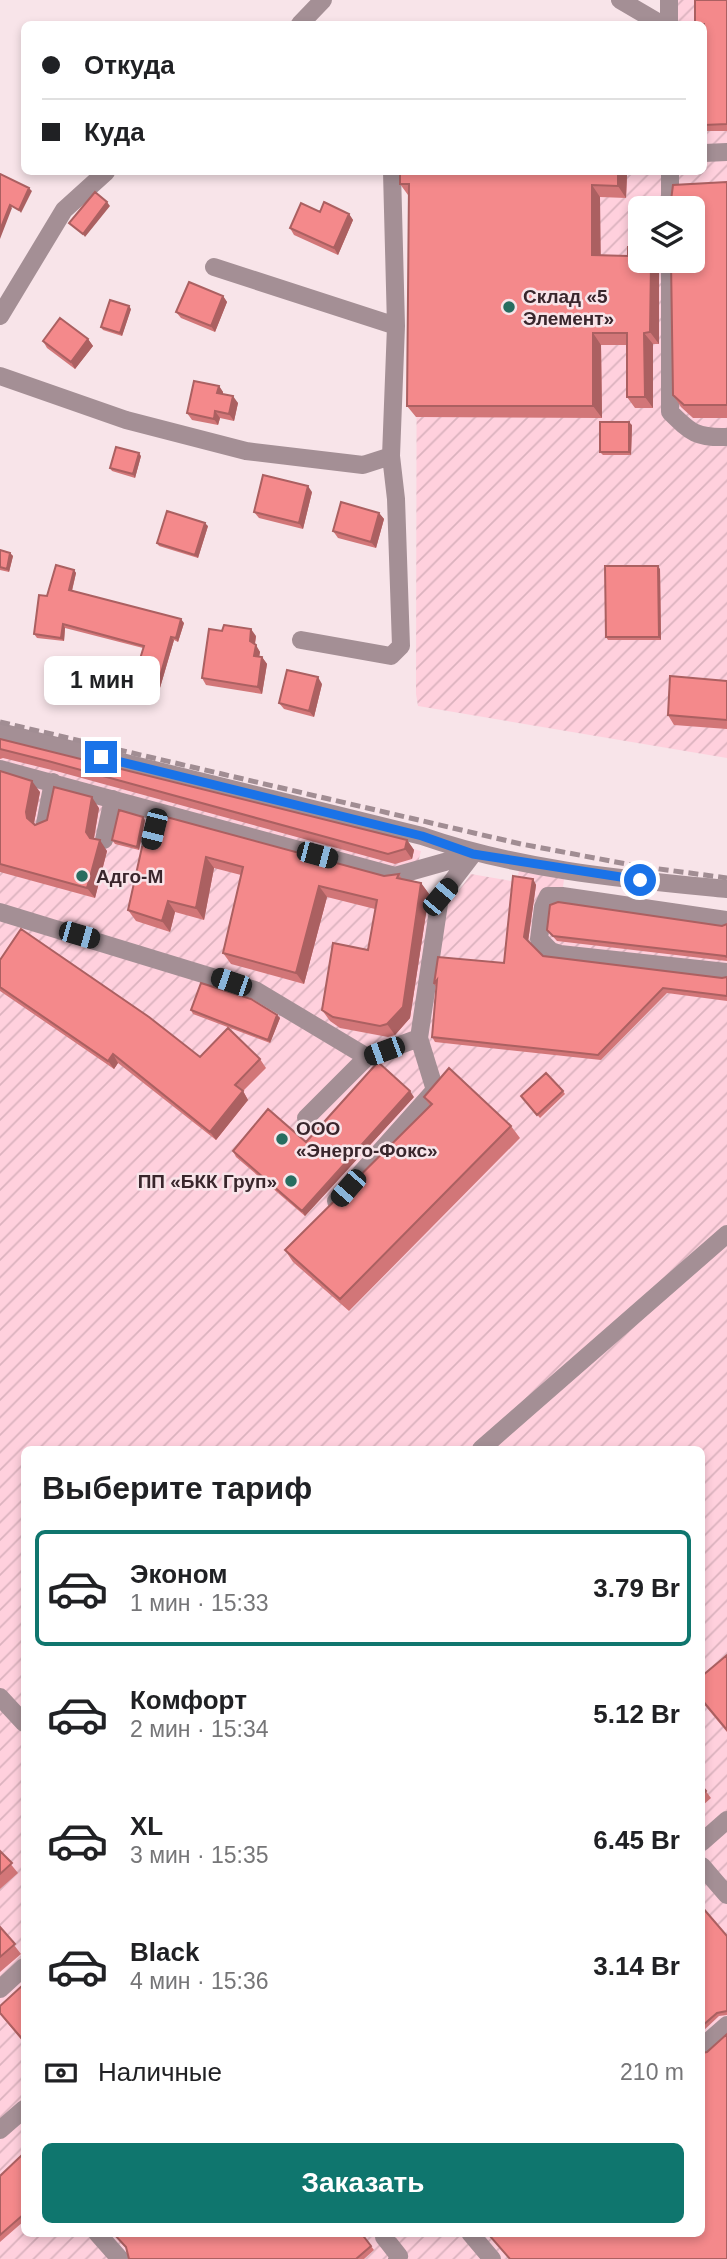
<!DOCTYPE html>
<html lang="ru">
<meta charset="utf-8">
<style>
:root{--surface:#fff;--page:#f2f2f2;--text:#202124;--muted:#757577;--line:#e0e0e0;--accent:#0f766e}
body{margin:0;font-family:Helvetica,sans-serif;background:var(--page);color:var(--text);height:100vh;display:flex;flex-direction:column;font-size:26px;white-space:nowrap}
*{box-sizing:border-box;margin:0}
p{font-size:23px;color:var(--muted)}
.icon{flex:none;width:38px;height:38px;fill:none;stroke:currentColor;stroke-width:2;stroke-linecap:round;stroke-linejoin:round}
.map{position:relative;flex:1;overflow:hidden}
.details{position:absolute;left:21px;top:1446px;width:684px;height:791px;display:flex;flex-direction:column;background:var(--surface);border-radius:10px;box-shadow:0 4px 10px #0003}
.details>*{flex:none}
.top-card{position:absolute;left:21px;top:21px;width:686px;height:154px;border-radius:10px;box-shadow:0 4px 10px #0003;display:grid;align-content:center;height:154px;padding:0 21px;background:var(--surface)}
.buttons{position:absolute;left:628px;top:196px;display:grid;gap:14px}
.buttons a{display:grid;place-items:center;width:77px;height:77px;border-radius:10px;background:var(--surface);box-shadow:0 4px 10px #0003;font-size:35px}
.end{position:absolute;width:32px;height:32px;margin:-16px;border:9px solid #1a73e8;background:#fff;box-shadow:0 0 0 4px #fff}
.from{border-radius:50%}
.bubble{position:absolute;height:49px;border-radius:10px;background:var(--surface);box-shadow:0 4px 10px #0003;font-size:23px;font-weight:800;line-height:49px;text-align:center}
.car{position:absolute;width:21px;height:42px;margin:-21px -10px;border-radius:9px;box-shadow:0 0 5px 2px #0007;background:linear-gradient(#222 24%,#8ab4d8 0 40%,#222 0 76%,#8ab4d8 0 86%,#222 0)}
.top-card b{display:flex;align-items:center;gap:24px;height:66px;font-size:26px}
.top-card b+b{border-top:2px solid var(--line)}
.top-card i{width:18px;height:18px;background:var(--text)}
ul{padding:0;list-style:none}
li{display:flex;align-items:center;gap:21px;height:116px;margin:0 14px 10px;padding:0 7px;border:4px solid transparent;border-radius:10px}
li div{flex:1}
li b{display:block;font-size:26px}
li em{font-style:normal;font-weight:800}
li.on{border-color:var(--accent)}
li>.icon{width:63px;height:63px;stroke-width:1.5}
h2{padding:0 21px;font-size:32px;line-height:84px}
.pay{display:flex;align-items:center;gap:18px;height:77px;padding:0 21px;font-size:26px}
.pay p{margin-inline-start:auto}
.primary-button{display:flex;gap:14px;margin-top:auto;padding:14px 21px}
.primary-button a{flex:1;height:80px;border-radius:10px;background:var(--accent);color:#fff;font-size:28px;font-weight:800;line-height:80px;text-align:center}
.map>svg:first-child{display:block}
</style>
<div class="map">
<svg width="727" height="2259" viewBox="0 0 727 2259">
<defs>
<pattern id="industrial-furrows" width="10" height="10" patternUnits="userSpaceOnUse" patternTransform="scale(1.75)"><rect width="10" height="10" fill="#ffd0dd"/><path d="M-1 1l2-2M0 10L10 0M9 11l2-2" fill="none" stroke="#dbb2be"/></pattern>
</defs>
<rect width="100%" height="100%" fill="#f8e4e9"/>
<path fill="url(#industrial-furrows)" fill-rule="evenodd" d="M661,0H727V758L418,706L416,694L417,196L408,195V172H704V24H661ZM640,208H693V261H640Z
M0,743L421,851L411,890L451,901L471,874L517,882L519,870L564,879L562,895L727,920V2259H0ZM24,1449H702V2233H24Z"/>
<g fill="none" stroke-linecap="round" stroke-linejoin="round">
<path stroke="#a48f95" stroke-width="18" d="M620,0L661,24
M300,24L323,0
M669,24V0
M704,153L727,152
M670,208V172
M670,261V412C691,433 697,438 727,437
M214,267L396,326
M0,316L64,210L106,172
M0,376L126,420L246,451L363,465L391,456
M301,640L391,656L401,646L396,499L391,456L396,326L392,172
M0,732L422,836C520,870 624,879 727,889
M0,769L395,876L473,854
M45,824L53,782
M104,840L113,799
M150,847L159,812
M0,912L255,990L367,1057
M727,920L562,896H548L543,907L539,939L551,951L560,954L727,972
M306,1118L367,1057L419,1038L440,897L473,854
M336,1201L435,1090L419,1038
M481,1449L727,1234
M0,1697L24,1723
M702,1842L727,1820
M702,1866L727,1895
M0,1989L24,1967
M702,2047L727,2025
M0,2130L24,2109
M97,2233L120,2259
M388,2233L384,2237L399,2256L397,2259
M470,2233L492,2259"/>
<path stroke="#a18d93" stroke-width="5" stroke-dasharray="10 5" stroke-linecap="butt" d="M0,722L521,844L637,866L727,878"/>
</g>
<path fill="#d27678" d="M727,0V131H704V24Z
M627,175L626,198L600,197V255L640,261H659V344H653V408H635L627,397V345H601L602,418L416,417L407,406L409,195H408L400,184Z
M727,182V418H693L681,407L673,395Z
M320,212L349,214L353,220L338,255L294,235L290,228Z
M223,296L227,302L215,332L181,318L176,312Z
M131,309L122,336L103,330L101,327Z
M88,339L93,346L75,369L47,348L43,341Z
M219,386L223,392V394L238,403L234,421L220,418L218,425L192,420L187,413Z
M632,425L631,455H603L600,452Z
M141,456L135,478L112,471L110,468Z
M312,492L303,529L259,518L254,512Z
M379,513L384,519L376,548L338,538L333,531Z
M208,526L198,558L159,546L157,543Z
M0,550L10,553L13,556L9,572L0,570Z
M660,569L661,640H608L606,637Z
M74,570L76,573L72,591L184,623L178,642L174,640L157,698L133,691L131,688L143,648L65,628L64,641L37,638L34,634Z
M256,636L255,645L260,652L259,657H262L267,664L262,694L206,685L202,678Z
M727,681V729L674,725L668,715Z
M322,684L314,717L284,709L279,703Z
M0,739L407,840L414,850L412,859L395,864L56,771L3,758L0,759Z
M0,771L40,792L34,823L35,825L99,808L94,839L107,851L95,898L0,872Z
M145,820L139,850L115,844L112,840Z
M142,847L384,876L399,874L402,879L421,883L429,894L410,1018L395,1035L388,1037L340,1028L330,1021L322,1010L368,950L375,909L327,897L304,984L231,964L223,953L241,875L214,868L204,920L175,912L170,932L136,921L128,910Z
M533,879L536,885L528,941L543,956L722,978L727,977V1001L667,993L601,1060L435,1042L432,1037L437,987L434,984L504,963Z
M727,924V961L557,941L547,930L722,926Z
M0,960L200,1057L260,1059L266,1068L243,1091L248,1100L216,1140L118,1063L114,1069L0,991Z
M191,1010L277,1015L280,1018L270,1043L193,1014Z
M563,1091L565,1094L540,1118L521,1096Z
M414,1097L305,1216L236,1157L233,1151L306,1142Z
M424,1097L511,1126L520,1138L349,1311L293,1262L285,1250L430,1106Z
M727,1655V1732L702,1702V1676Z
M702,1786L711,1798L702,1806Z
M0,1851L18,1873L0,1889Z
M702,1907L727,1936V2015L719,2016L702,2032Z
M0,1927L21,1954L0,1972Z
M24,1984V2043L0,2014V2006Z
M24,2153V2221L0,2242V2176Z
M112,2233H361L374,2250L364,2259H129L126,2248Z"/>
<path fill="#ab6061" d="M618,172H625L627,175L626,198L618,186Z
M592,185L600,197L601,267L592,255Z
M29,188L32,191L21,213L19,210Z
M107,202L110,206L85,237L83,234Z
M10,205L12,208L0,239V230Z
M349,214L353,220L338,255L334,248Z
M651,261H659V344L650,332Z
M223,296L227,302L215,332L211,326Z
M129,306L131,309L122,336L120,333Z
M593,333L601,345L602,418L593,406Z
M644,333L653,344V408L645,397Z
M88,339L93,346L75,369L71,362Z
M219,386L223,392L222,399L217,393Z
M233,396L238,403L234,421L229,414Z
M215,411L220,418L218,425L214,419Z
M629,422L632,425L631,455L629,452Z
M139,453L141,456L135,478L133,474Z
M308,486L312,492L303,529L299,523Z
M379,513L384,519L376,548L371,542Z
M205,523L208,526L198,558L195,555Z
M10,553L13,556L9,572L7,569Z
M658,566L660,569L661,640L659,637Z
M74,570L76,573L71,594L69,590Z
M181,619L184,623L178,642L176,638Z
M63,624L65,628L64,641L61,638Z
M251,629L256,636L254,648L250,641Z
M171,637L174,640L157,698L155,695Z
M256,645L260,652L258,662L254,656Z
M262,657L267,664L262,694L258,687Z
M318,677L322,684L314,717L309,711Z
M32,781L40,792L34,823L35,828L27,818L26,812Z
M92,797L99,808L93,843L86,832Z
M143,817L145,820L139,850L137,847Z
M100,840L107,851L95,898L87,888Z
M407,840L414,850L412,859L405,849Z
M206,857L214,868L204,920L196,908Z
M533,879L536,885L528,942L524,937Z
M421,883L429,894L410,1018L395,1035L387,1024Z
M319,886L327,897L304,984L296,973Z
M168,901L175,912L170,932L162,921Z
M277,1015L280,1018L270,1043L268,1040Z
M113,1054L118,1063L114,1069L108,1061Z
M243,1091L248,1100L216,1140L210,1132Z
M410,1091L414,1097L305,1216L302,1211Z"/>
<path fill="#f4898b" stroke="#ab6061" stroke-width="2" d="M695,0H727V124L704,125V24H695Z
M400,172H618V186L592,185V255L628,256V247H640V261H651L650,332L644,333L645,397H627V333H593V406H407L409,184H400Z
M0,174L29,188L19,210L10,205L0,230Z
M727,182V405H684L673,395L671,261H693V208H670L673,185Z
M95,192L107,202L83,234L69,223Z
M324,202L349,214L334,248L290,228L301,203L320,212Z
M189,282L223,296L211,326L176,312Z
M110,300L129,306L120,333L101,327Z
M60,318L88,339L71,362L43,341Z
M194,381L219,386L217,393L233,396L229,414L215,411L214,419L187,413Z
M600,422H629V452H600Z
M116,447L139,453L133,474L110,468Z
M263,475L308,486L299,523L254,512Z
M341,502L379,513L371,542L333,531Z
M167,511L205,523L195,555L157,543Z
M0,550L10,553L7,569L0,567Z
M56,565L74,570L69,590L181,619L176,638L171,637L155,695L131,688L144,646L63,624L61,638L34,634L39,595L47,596Z
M605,566H658L659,637H606Z
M224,625L251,629L250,641L256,645L254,656L262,657L258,687L202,678L209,629L222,631Z
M287,670L318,677L309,711L279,703Z
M670,676L727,681V720L668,715Z
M0,739L407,840L405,849L388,854L48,761L0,749Z
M0,771L32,781L26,812L27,818L35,825L47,820L54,787L92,797L86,832L90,838L100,840L87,888L0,864Z
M119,810L143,817L137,847L112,840Z
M159,815L384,876L399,874L397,878L421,883L403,1007L387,1024L380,1026L333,1017L322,1010L333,943L368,950L377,900L319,886L296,973L223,953L243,867L206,857L196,908L168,901L162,921L128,910L142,847L153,839Z
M513,876L533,879L524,937L543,956L722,978L727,977V996L663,988L598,1055L432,1037L437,980L434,984L438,957L504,963Z
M558,902L722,926L727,924V957L725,956L553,936L547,930L550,905Z
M21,929L149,1017L200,1057L228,1028L260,1059L235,1085L243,1091L210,1132L113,1054L108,1061L0,987V960Z
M201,983L251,999L277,1015L268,1040L191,1010Z
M378,1062L410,1091L302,1211L233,1151L268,1109L306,1142Z
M449,1068L511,1126L340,1299L285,1250L432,1104L424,1097Z
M546,1073L563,1091L537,1115L521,1096Z
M727,1655V1730L702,1700V1676Z
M702,1786L706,1791L702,1795Z
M0,1851L12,1863L0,1874Z
M702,1907L727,1936V2011L717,2013L702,2026Z
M0,1927L15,1944L0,1957Z
M24,1984V2041L0,2013V2006Z
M727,2034V2259H510L489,2235L492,2233H702V2053L707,2052Z
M24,2153V2214L0,2235V2176Z
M113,2233H361L371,2246L356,2259H129L126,2247Z"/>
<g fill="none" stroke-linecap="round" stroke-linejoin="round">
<path stroke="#1a73e8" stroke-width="9" d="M101,757L422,836L473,854L640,880"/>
</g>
<g fill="#276d60" stroke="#f8e4e9" stroke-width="2.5">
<circle cx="509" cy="307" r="7"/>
<circle cx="82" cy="876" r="7"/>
<circle cx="282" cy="1139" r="7"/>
<circle cx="291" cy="1181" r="7"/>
</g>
<g text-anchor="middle" stroke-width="5" stroke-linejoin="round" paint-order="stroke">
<g font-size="19" font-weight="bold" fill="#39262c" stroke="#f8e4e9" text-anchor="start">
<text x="523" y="303">Склад «5<tspan x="523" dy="22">Элемент»</tspan></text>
<text x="96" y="883">Адго-М</text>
<text x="296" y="1135">ООО<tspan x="296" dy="22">«Энерго-Фокс»</tspan></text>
<text x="277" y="1188" text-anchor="end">ПП «БКК Груп»</text>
</g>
</g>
</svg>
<div class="buttons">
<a><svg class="icon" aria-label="layers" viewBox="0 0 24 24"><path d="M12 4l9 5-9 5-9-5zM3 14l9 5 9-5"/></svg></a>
</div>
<i class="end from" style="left:640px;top:880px"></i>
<i class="end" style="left:101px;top:757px"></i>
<div class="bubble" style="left:44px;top:656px;width:116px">1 мин</div>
<i class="car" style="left:154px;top:829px;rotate:194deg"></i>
<i class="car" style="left:317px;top:855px;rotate:105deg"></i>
<i class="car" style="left:440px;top:897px;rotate:40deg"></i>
<i class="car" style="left:79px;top:935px;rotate:106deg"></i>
<i class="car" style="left:231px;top:982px;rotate:289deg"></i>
<i class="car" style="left:384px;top:1051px;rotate:250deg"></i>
<i class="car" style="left:348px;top:1188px;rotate:221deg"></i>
<div class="top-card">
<b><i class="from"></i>Откуда</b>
<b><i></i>Куда</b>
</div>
<section class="details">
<h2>Выберите тариф</h2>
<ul>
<li class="on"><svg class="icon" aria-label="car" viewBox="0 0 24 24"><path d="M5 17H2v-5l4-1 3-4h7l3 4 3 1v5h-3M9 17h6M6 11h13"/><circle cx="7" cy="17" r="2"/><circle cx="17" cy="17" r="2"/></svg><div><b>Эконом</b><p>1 мин · 15:33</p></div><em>3.79 Br</em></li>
<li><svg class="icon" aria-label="car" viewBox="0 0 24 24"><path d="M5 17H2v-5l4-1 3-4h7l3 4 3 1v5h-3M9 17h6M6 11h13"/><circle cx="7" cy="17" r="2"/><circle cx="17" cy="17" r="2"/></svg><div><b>Комфорт</b><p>2 мин · 15:34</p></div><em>5.12 Br</em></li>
<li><svg class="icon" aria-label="car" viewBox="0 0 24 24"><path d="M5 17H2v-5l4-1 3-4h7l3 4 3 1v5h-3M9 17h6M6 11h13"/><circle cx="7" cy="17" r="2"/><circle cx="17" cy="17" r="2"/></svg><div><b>XL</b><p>3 мин · 15:35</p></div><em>6.45 Br</em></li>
<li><svg class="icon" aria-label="car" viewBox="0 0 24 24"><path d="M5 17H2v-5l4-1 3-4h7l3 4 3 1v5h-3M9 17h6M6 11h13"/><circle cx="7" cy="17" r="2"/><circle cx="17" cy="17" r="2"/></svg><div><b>Black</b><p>4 мин · 15:36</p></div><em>3.14 Br</em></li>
</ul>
<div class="pay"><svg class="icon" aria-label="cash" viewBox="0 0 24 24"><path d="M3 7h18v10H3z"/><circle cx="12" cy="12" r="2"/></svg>Наличные<p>210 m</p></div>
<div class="primary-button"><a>Заказать</a></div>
</section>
</div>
